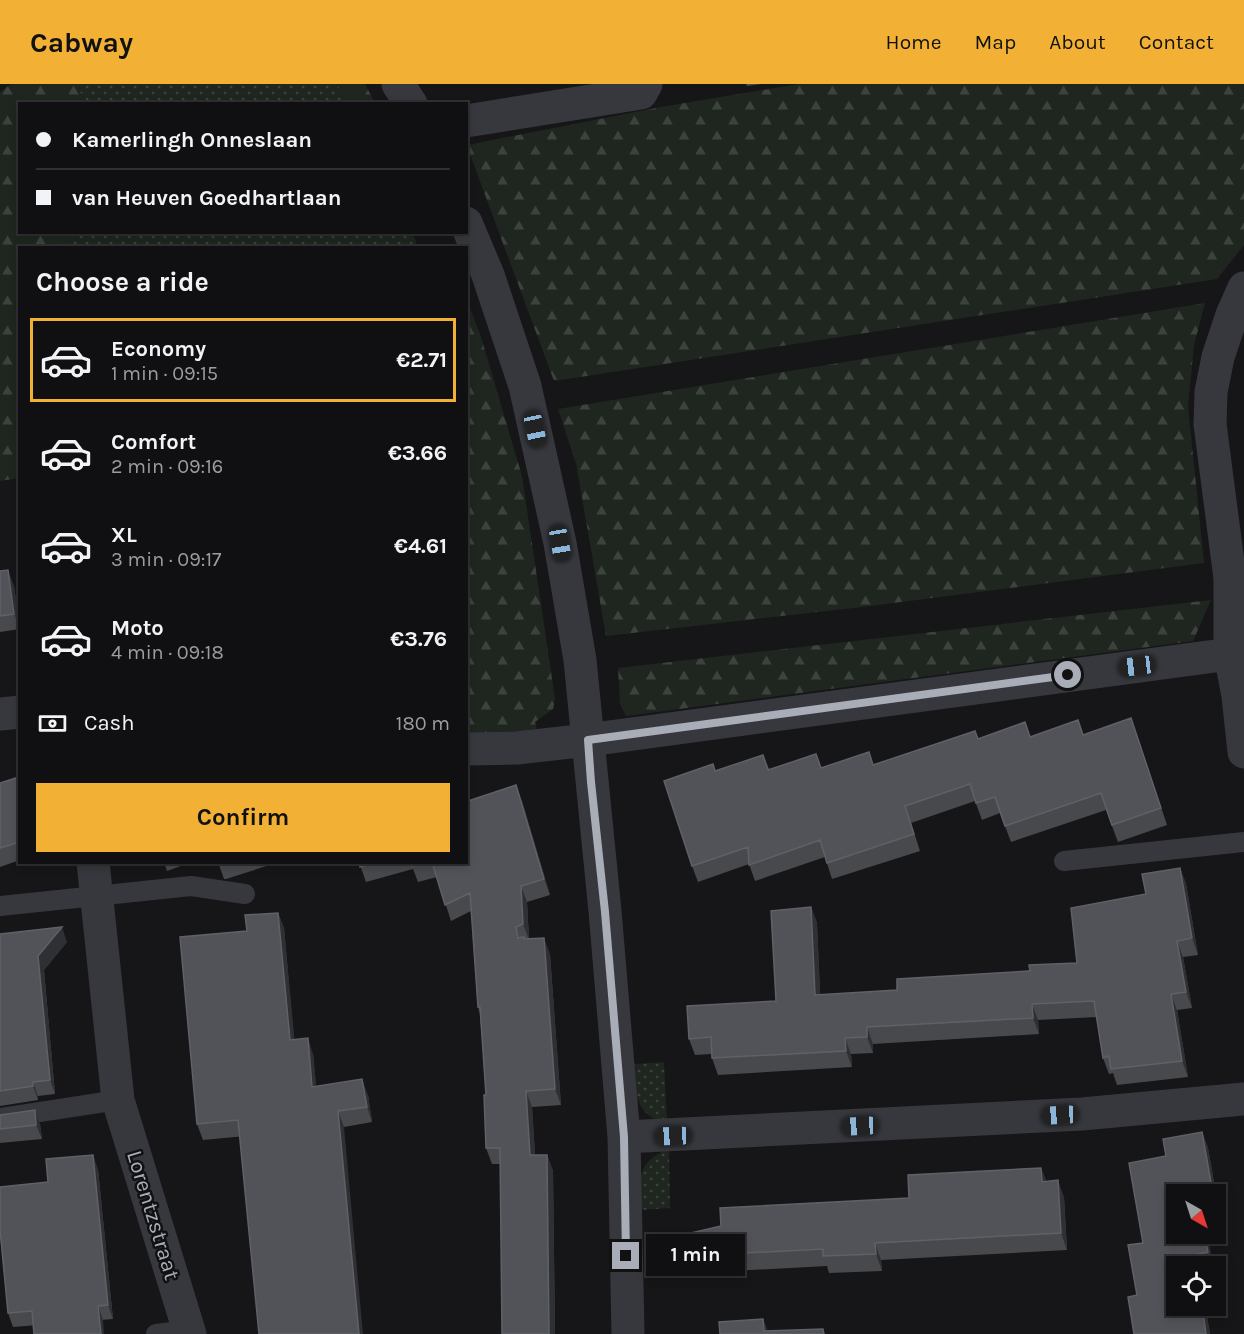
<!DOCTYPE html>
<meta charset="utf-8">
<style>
:root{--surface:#101012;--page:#19191b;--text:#f1f3f6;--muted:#9c9d9f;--line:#303032;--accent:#f2b134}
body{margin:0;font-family:Karla,sans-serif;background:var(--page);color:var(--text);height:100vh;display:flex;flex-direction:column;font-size:22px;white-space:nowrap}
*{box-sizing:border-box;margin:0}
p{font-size:20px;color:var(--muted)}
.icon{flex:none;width:33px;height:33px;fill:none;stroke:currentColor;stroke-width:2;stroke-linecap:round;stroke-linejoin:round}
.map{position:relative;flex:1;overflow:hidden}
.drawer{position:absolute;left:18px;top:162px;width:450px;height:618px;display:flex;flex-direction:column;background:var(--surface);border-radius:0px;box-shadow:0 3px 9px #0003,0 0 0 2px var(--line)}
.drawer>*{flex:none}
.guide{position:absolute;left:18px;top:18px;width:450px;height:132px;border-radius:0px;box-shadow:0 3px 9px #0003,0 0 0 2px var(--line);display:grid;align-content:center;height:132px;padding:0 18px;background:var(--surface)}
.needle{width:39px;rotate:141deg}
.fabs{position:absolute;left:1166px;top:1100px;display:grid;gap:12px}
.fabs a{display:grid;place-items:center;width:60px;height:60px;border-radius:0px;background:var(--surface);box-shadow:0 3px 9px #0003,0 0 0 2px var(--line);font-size:30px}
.end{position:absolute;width:27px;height:27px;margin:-14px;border:8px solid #a8adb8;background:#111;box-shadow:0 0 0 3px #111}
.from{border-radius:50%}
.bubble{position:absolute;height:42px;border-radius:0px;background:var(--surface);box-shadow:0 3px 9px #0003,0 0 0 2px var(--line);font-size:20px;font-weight:700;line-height:42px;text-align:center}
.car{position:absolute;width:18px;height:36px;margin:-18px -9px;border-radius:8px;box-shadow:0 0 4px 2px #0007;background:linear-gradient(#222 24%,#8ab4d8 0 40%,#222 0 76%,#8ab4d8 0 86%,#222 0)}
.guide b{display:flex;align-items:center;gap:21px;height:57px;font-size:22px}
.guide b+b{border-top:2px solid var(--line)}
.guide i{width:15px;height:15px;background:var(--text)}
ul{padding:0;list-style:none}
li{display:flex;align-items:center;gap:18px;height:84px;margin:0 12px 9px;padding:0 6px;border:3px solid transparent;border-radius:0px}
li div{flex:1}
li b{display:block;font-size:22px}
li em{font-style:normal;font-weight:700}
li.current{border-color:var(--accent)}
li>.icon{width:54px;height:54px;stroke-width:1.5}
h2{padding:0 18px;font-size:27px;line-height:72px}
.pay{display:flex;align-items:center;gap:15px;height:66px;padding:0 18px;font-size:22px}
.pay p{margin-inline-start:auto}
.action{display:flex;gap:12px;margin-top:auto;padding:12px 18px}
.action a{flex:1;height:69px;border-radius:0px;background:var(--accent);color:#111;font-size:24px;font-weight:700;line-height:69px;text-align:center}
header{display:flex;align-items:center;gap:36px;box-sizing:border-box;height:84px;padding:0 30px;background:var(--accent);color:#111}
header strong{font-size:28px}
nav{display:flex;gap:33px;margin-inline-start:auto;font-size:21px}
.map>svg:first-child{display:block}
</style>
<header>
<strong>Cabway</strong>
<nav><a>Home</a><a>Map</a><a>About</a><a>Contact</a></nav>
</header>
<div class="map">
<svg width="1244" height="1250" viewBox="0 0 1244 1250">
<defs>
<pattern id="grass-dots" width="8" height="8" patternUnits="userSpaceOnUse" patternTransform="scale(1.5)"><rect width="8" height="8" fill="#1e261f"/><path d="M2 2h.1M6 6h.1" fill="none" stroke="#3c433d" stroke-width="1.8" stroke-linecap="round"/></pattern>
<pattern id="forest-firs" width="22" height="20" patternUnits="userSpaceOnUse" patternTransform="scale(1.5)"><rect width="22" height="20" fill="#1e261f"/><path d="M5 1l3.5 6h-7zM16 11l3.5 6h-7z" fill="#3c433d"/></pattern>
</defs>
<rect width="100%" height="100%" fill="#161618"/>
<path fill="url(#grass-dots)" d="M74,0H337L348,19H88Z
M78,148H411L416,157L417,163L58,164Z
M664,978L667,1038C634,1034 636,1006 634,980Z
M664,1067H669L670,1124L641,1126C640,1099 635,1080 664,1067Z"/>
<path fill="url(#forest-firs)" d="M11,0H74L88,19L20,20V148L78,149L58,163L20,164L19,394L0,397V8Z
M337,0H365L375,19H348Z
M799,0H1244V161L1217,195L554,297L471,73L467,64V61L661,23Z
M466,214L481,253L522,392L555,615L553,625L535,638L537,646L474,652L466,651Z
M1205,219L1194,261L1188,322L1204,479L862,523L606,552L576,379L558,325Z
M1211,516L1193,557L626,632L620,619L618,584Z"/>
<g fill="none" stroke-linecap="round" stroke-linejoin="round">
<path stroke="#37383d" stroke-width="20" d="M1064,777L1244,758
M0,822L191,802L245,810
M0,1034L118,1016
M156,1250L189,1246"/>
<path stroke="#37383d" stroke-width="33" d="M398,0L411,20
M466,37L641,9L646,0
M466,139L488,191L525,302L560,459L580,576L605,827L624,1053L628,1250
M1244,204L1232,231L1218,273L1211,308L1210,340L1230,494V570L1238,612L1244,668
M0,630L20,628
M466,665L517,664L588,656L1230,570
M93,778L118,1016L190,1250
M624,1053L1082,1030L1244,1015"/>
</g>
<path fill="#47494d" d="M746,0H761L747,2Z
M0,487L14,502L20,545L0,548Z
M1084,651H1137L1167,741L1118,758L1106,726L1011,758L1000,729L982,736L975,717L911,739L920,767L832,795L825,773L755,797L749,780L698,798L692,782L763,671L769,685L874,681L978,655Z
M20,697V776L0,783V699Z
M468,717H522L550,811L527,818L529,855L550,870L561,1021L532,1023L535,1071H547L553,1087L555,1250H502L500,1080H492L486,1064V1011L480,930L478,923L471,827L451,837L437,793L418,798L413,785L366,798L359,778H466Z
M164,778H192L167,787Z
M218,778H279L226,795H224Z
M1180,784L1186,800L1198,871L1183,873L1192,924L1177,926L1188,993L1117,1001L1113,989L1109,990L1103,974L1097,933L1038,936L1039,950L873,960V969L851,970L852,983L718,991L712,974V970L695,971L689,955L776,917L811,823L817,839L820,911L897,906L1077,879L1146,810Z
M278,829L284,844L294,956L313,970L316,1003L368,1011L372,1038L344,1043L203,1056L197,1040L247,847Z
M0,850L67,858L44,886L55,1010L38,1012V1016L0,1022Z
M0,1031L40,1040L42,1055L0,1059Z
M1202,1048L1208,1064L1220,1132L1215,1133V1110H1176V1149H1207L1213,1182H1176L1205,1221L1210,1250H1134L1137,1211L1143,1159L1166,1072Z
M1041,1084L1046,1097L1064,1113L1067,1166L881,1176L882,1187L829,1189L827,1182L656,1191L650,1174L909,1114Z
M98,1085L113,1235L13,1243L8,1229L0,1151V1103L48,1098Z"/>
<path fill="#2f3033" d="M8,486L14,502L20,544L14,530Z
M516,701L522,717L550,811L544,795Z
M1180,784L1186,800L1198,871L1192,854Z
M521,802L527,818L529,856L523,840Z
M811,823L817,839L821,928L815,911Z
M278,829L284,844L296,972L290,956Z
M62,843L67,858L44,886L55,1010L50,996L38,872Z
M544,854L550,870L561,1021L555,1005Z
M1177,857L1183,873L1192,924L1186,908Z
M1171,910L1177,926L1188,993L1182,977Z
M1032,920L1038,936L1039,950L1033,934Z
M867,943L873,960V969L867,953Z
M308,954L313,970L318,1019L312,1003Z
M845,954L851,970L852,983L846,967Z
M362,995L368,1011L372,1038L367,1023Z
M33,998L38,1012V1016L33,1002Z
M526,1007L532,1023L536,1087L530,1071Z
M35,1026L40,1040L42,1055L36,1041Z
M338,1027L344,1043L363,1250H359Z
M1202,1048L1208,1064L1220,1132L1215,1119V1110H1213Z
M93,1071L98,1085L113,1235L108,1221Z
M547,1071L553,1087L555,1250H549Z
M1041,1084L1048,1101L1042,1098Z
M1058,1096L1064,1113L1067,1166L1061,1149Z
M1204,1149H1207L1213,1182L1208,1168Z
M875,1159L881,1176L882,1187L876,1170Z
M1202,1221H1205L1210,1250H1206Z
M98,1222L103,1236L104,1250H101Z
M763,1235L767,1244V1250L764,1247Z"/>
<path fill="#525359" stroke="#5f6168" stroke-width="1.5" d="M8,486L14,530L0,532V487Z
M1131,634L1161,724L1112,741L1101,709L1005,742L995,713L976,719L970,700L905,722L914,750L827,779L820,756L749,781L748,763L692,782L664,697L713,680L715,687L763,671L768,686L816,670L821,684L869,668L873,681L975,647L978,655L1025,638L1030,653L1078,636L1083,651Z
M16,694L18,697H20V758L0,764V699Z
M516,701L544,795L521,802L523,840L516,843L518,854L524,853V855L544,854L555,1005L526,1007L530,1071H547L549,1250H502L500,1064H486L484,1011H486L480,923H478L470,809L445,821L432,778H466V713L468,717Z
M359,778H374L360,783Z
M411,778H425L412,782Z
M1180,784L1192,854L1177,857L1186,908L1171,910L1182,977L1111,985L1109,972L1103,974L1094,917L1032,920L1033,934L867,943V953L845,954L846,967L712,974L711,953L689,955L687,922L776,917L771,827L811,823L815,911L897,906V895L1030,887L1029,881L1077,879L1071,824L1146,810L1142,790Z
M278,829L290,956L308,954L312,1003L362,995L367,1023L338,1027L359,1250H259L238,1036L197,1040L180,853L247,847L245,831Z
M62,843L38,872L50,996L33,998V1002L0,1007V850Z
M35,1026L36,1041L0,1045V1031Z
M1202,1048L1213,1110H1176V1149H1204L1208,1168L1193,1171L1195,1182H1176V1221H1202L1206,1250H1134L1128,1213L1137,1211L1128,1161L1143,1159L1129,1079L1166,1072L1163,1055Z
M93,1071L108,1221L98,1222L101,1250H34L32,1227L8,1229L0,1145V1103L48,1098L46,1075Z
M1041,1084L1042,1098L1058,1096L1061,1149L875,1159L876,1170L823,1172V1165L650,1174L648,1159L721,1142L720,1124L909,1114L908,1091Z
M763,1235L764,1247L823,1245L824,1250H720L719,1238Z"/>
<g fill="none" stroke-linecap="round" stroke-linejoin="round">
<path stroke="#a8adb8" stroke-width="8" d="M626,1172L624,1053L605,828L591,698L588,656L1068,591"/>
</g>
<g text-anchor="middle" stroke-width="5" stroke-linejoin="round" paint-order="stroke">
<g font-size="22" fill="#a8adb8" stroke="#111113">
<text transform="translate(154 1131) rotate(73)" y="8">Lorentzstraat</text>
</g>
</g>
</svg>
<div class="fabs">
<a><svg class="needle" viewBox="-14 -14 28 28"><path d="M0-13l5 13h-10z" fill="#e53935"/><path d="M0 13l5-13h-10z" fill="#9c9d9f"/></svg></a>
<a><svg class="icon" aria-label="locate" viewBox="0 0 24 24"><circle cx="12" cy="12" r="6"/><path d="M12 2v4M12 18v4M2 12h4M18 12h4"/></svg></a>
</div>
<i class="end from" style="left:1068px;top:591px"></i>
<i class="end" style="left:626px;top:1172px"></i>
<div class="bubble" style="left:646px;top:1150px;width:99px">1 min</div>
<i class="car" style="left:535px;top:345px;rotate:168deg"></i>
<i class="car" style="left:560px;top:459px;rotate:170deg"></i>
<i class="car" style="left:1137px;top:582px;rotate:263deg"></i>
<i class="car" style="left:1060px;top:1031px;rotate:267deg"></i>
<i class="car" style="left:860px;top:1042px;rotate:267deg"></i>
<i class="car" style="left:673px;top:1052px;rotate:268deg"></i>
<div class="guide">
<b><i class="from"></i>Kamerlingh Onneslaan</b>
<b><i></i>van Heuven Goedhartlaan</b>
</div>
<section class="drawer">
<h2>Choose a ride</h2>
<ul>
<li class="current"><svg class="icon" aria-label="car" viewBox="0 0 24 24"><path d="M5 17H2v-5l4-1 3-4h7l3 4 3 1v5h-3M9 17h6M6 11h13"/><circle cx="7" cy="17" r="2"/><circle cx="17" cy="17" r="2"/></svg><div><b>Economy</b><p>1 min · 09:15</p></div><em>€2.71</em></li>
<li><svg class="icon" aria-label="car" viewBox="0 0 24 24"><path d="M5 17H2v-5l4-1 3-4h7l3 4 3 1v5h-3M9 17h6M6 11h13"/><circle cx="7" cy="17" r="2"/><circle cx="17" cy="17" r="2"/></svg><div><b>Comfort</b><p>2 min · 09:16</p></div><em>€3.66</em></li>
<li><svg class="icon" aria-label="car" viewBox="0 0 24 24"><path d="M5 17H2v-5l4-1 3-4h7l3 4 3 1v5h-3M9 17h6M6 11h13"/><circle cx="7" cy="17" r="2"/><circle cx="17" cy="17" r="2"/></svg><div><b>XL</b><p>3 min · 09:17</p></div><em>€4.61</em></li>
<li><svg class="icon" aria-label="car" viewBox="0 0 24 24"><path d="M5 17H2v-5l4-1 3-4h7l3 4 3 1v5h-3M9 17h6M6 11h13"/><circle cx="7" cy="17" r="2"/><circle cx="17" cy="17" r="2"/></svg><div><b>Moto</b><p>4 min · 09:18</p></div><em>€3.76</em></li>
</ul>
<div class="pay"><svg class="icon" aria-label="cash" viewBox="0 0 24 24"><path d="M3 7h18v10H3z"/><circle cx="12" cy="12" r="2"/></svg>Cash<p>180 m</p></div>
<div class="action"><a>Confirm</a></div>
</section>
</div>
